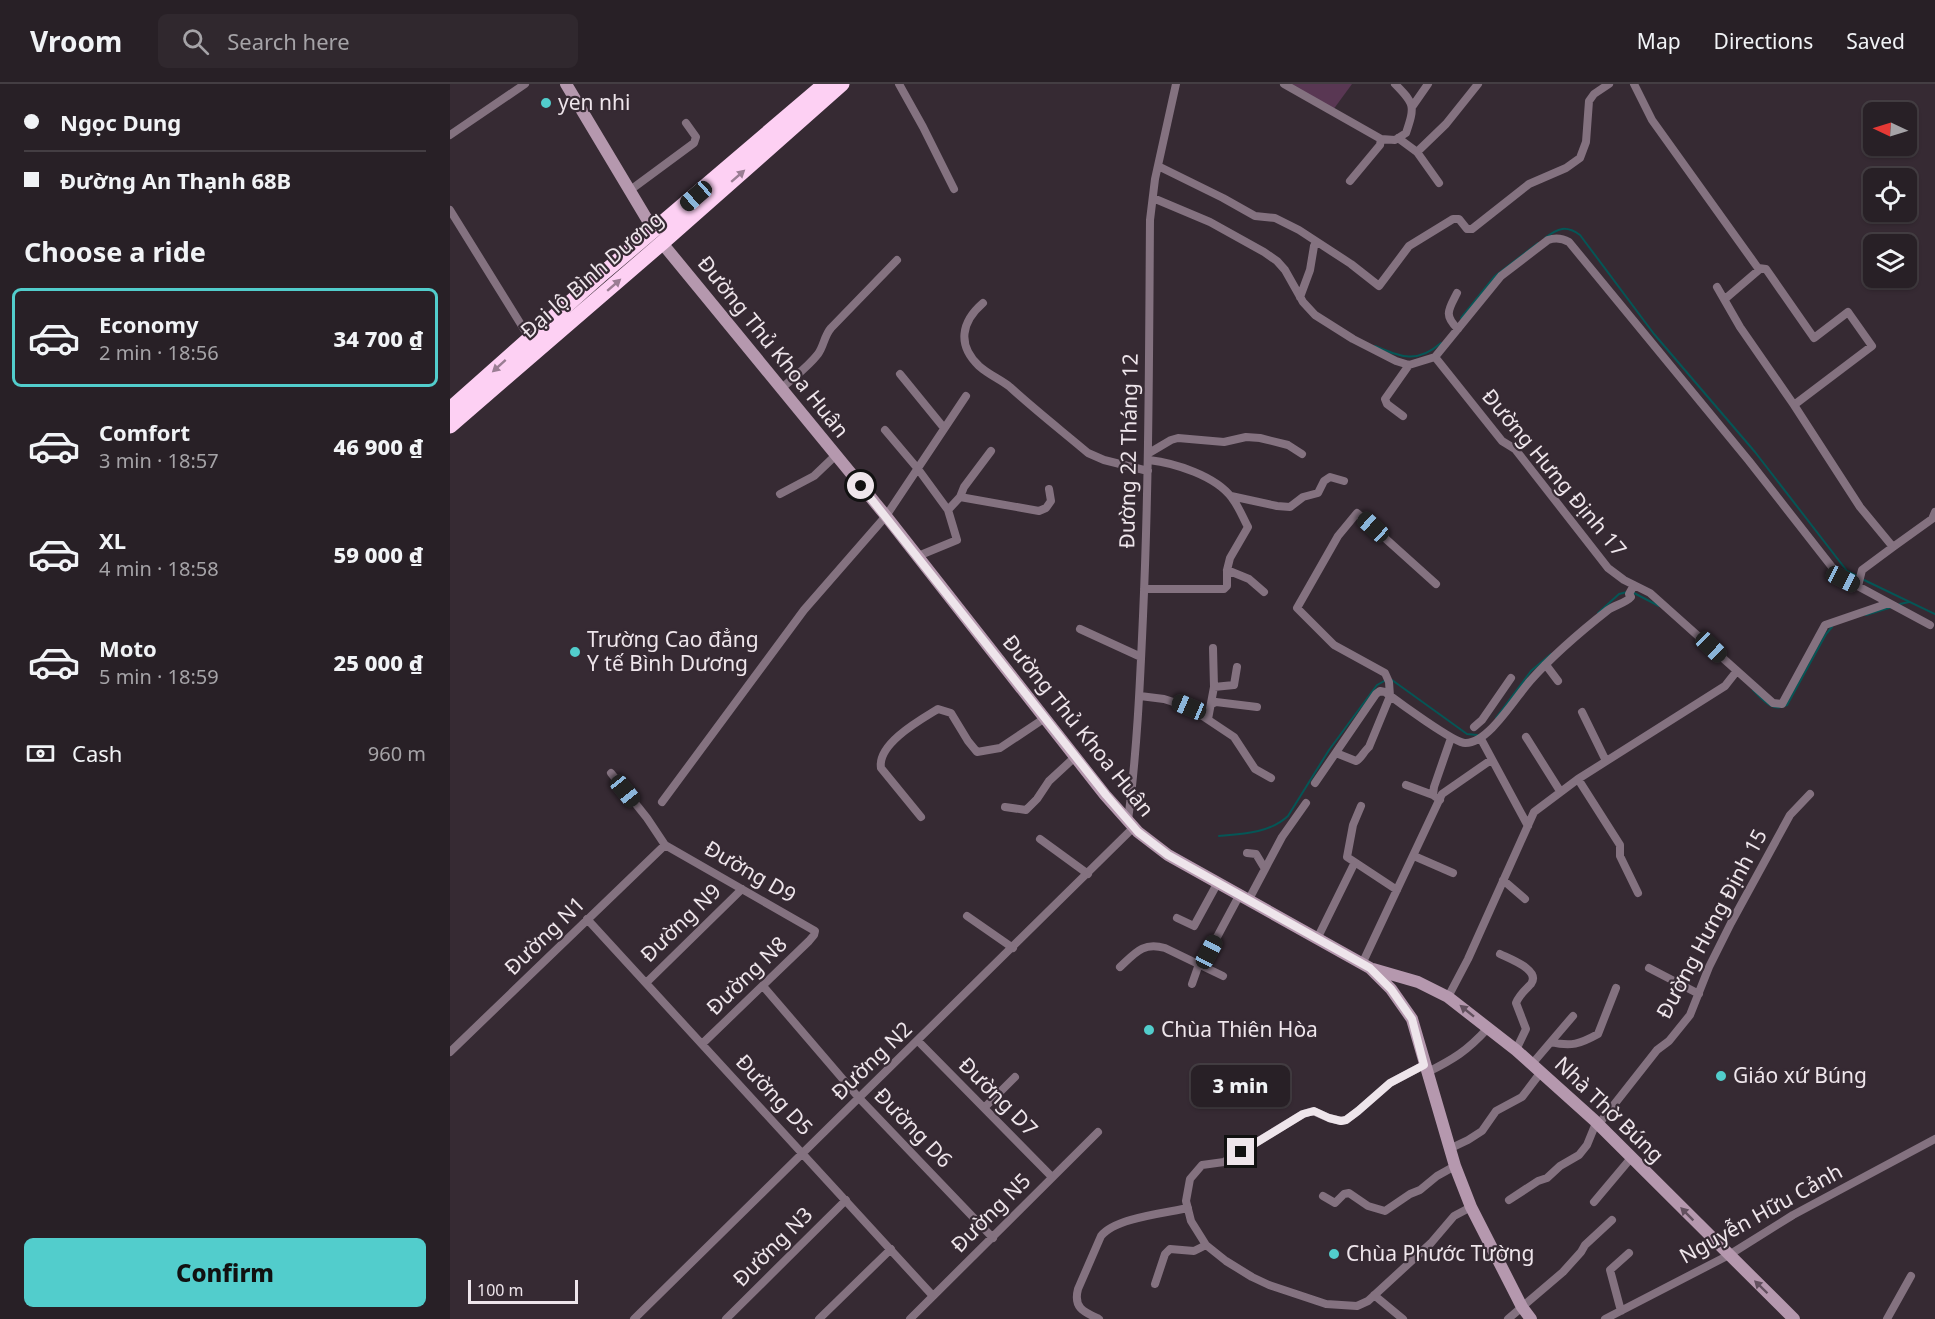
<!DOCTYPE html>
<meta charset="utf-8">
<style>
:root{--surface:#282026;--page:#30282e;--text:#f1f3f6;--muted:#a5a3a7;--line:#443e43;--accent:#52cdcc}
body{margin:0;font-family:"Noto Sans",sans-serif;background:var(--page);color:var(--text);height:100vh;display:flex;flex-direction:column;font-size:22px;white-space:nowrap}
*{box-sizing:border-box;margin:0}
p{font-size:20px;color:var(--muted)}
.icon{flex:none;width:33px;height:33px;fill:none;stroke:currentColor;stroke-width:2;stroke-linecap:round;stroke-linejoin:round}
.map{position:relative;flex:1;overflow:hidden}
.drawer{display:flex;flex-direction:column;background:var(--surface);width:450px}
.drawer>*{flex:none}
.banner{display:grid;align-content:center;height:132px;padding:0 24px;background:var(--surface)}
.needle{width:39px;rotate:274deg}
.fabs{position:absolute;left:1413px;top:18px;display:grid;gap:12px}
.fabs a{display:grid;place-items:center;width:54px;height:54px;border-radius:9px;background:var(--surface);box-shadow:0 2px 4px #0004,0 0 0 2px var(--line);font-size:30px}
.scale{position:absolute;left:18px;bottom:15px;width:110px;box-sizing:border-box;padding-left:6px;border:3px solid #eee5eb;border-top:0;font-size:16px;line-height:21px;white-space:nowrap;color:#eee5eb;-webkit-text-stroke:4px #362a33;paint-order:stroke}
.end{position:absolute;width:27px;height:27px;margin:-14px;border:8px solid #eee5eb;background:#111;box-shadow:0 0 0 3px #111}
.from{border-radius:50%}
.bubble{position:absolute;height:42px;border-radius:9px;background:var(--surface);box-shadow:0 2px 4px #0004,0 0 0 2px var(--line);font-size:20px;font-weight:800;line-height:42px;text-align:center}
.car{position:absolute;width:18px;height:36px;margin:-18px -9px;border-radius:8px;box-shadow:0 0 4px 2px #0007;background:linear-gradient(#222 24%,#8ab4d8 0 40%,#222 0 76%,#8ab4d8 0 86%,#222 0)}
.banner b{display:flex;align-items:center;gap:21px;height:57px;font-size:22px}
.banner b+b{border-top:2px solid var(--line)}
.banner i{width:15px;height:15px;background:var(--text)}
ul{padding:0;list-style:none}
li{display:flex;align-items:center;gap:18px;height:99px;margin:0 12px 9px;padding:0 12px;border:3px solid transparent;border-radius:9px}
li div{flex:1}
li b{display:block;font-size:22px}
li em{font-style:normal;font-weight:800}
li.on{border-color:var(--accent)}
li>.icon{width:54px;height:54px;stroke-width:1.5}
h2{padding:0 24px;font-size:27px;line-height:72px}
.pay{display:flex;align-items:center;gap:15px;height:66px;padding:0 24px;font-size:22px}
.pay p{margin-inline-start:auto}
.action{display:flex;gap:12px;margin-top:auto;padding:12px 24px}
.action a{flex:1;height:69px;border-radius:9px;background:var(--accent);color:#111;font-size:24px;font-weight:800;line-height:69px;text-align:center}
header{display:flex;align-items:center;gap:36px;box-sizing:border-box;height:84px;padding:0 30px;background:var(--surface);border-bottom:2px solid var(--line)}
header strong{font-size:28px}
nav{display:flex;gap:33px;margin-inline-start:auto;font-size:21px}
.search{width:420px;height:54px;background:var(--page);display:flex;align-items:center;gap:15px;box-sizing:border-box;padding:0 21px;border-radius:9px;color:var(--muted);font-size:22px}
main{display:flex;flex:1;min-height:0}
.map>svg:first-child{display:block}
</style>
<header>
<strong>Vroom</strong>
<div class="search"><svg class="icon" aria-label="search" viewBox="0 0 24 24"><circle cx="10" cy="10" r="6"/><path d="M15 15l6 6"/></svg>Search here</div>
<nav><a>Map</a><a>Directions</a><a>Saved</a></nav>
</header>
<main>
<section class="drawer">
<div class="banner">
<b><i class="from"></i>Ngọc Dung</b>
<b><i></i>Đường An Thạnh 68B</b>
</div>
<h2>Choose a ride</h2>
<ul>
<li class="on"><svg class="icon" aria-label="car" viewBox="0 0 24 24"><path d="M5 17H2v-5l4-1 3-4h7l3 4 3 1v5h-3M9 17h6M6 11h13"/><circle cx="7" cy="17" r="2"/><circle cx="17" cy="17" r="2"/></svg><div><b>Economy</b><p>2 min · 18:56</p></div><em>34 700 ₫</em></li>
<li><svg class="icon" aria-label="car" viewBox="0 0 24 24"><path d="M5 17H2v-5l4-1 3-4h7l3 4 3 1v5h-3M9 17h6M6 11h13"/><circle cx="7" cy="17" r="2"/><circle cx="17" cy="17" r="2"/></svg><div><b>Comfort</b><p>3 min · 18:57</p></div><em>46 900 ₫</em></li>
<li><svg class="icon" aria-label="car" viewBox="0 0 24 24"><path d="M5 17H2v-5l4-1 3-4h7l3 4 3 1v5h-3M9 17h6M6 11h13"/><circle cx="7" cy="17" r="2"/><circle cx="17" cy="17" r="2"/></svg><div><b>XL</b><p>4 min · 18:58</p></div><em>59 000 ₫</em></li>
<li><svg class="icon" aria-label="car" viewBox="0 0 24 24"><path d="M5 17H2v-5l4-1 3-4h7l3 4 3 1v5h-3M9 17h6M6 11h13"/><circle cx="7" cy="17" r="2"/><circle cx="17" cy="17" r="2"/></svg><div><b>Moto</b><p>5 min · 18:59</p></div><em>25 000 ₫</em></li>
</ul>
<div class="pay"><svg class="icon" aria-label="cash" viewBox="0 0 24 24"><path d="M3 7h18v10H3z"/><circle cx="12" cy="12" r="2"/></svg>Cash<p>960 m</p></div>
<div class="action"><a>Confirm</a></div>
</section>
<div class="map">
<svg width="1485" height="1235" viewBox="0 0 1485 1235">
<rect width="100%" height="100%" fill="#362a33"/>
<path fill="#593753" d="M836,0H902L883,26Z"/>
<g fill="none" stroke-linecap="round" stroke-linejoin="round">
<path stroke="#055656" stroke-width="2" d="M1095,154C1108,144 1116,141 1130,151L1204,250L1305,368L1397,487L1407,492
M1011,234L1045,192L1088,159
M925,262C951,273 967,280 991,259
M1412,495L1485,530
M1182,508L1209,522
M1450,520L1459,518
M1148,529L1169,510L1177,508
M1416,531L1442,523
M942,596L1017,650L1027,651
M1303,606C1313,616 1323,629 1337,621L1376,550L1382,543
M1046,634L1081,587L1101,570
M769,752C792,750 820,749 838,732L879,666L927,601L936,596"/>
<path stroke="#847280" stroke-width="8" d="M449,0L473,43L504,105
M834,0L931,55L930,61L900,97
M1184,0L1202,36L1308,184L1316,185L1364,254L1398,228L1422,262L1344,321
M962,23L978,0
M0,51L75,0
M948,54L967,68L996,40L1028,0
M931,55L945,56L956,49C965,22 965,20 945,0
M967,68L989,99
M708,82L773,114L805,132L825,134L849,146L901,180L929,202L959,162L1003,135H1009L1017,145H1022L1079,100L1116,84L1130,74L1136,58L1139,17L1144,10L1159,0
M179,107L244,59L246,53L236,39
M703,114L760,138L814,168L827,177L835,186L853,218L865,231L903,255L946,277L959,281L985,273L1051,192L1098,156C1106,153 1112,154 1119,158L1299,377L1389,492L1480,541
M0,126L80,255
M1267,203L1290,243L1344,321L1410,423L1443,463L1412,486L1408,502
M1007,209C999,225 993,231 1008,245
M850,213L860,186L864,162
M1275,215L1310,185
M533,219C511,238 507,261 529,282C539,291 550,295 560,303C585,326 612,347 638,369L654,376L698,387
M985,273L1052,357L1065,365L1158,484L1174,496L1200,509L1323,619L1332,620L1375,541L1439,519
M450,290L494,344
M332,304C344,293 358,283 368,270C374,262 374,252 381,244L447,176
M953,332L937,320L935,315L959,281
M435,346L468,385L498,426
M699,369L721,356L728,354L774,358L796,353L810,354L838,361L852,370
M330,410L364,392L386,371
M781,412L827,422L840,423L853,413L868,409L874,397L880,393L894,397
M510,413L514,403L541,367
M1443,463L1482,435L1485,428
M468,472L507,456L498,426L510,413L589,427L596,424L601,417L599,405
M777,486L799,495L814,508
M694,505H774L777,502V486L780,474L798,443C793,434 789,423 782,414C766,392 725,379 699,376
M630,545L691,573
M1096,581L1108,597
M764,603L784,601L787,583
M690,612L714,615L739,623L784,653L805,685L821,694
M762,620L766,618L807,623
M1132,628L1156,677
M758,635L764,603L763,564
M1024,643L1032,636L1061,594
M1076,653L1110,707
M1031,655L1078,742
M886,669L906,677C911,675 914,667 919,663L940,612L939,598L935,589L884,561L847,524L888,452L907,429L986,500
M161,689L197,734L215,761L365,847L364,851L359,857L252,960
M1128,695L1170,761V772L1188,809
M865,699L926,610L930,607L935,608C947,617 1004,659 1015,659C1038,660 1065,614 1080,597C1103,571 1130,548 1158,526C1165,521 1176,519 1181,513L1179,510L1184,501
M956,701L983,711
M990,716L983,711L984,703L1001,654
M212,718L354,526L436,432L516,312
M911,722L903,741L897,773L947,806
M555,723L576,726L587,715L599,697L625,673
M471,733L431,684C427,660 470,636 488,625L501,629L518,657L527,668L550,664L595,634
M678,736C687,668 690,600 693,532C699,400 699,268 700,136L705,95L726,0
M590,755L638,790
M797,769L806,770L815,785L798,817
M964,772L1003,789
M815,785L832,753L856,719
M1053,796L1075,815
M517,832L563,864
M727,834L744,842L767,800
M137,835L483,1212
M867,855L904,780
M1050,870C1060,875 1091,886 1081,900C1075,906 1069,911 1066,919L1076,945L1066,966
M912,880L992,710L1041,676
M670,883C686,868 693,858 715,864L773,892
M1199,884L1249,910
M196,899L292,805
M742,900L749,880L759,868L789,812
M313,902L409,1014L543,1154
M998,913L1018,875L1084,728L1128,695L1275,602L1286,588
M468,957L602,1093
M1101,958C1121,963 1130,960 1148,950L1166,904
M0,968L215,761
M1082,980L1123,932
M974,981L940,999L908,1027L896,1036L891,1037L879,1034L863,1027L853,1030L774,1078L752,1081L740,1095L736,1117L741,1137L756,1161L776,1177L802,1193L819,1201L876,1220L907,1222L918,1217L981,1159L1004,1132L1021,1123
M976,989C1004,975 1017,967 1038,944
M534,1024L565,993
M1148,1041L1207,966L1219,957L1240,931L1259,883L1281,839L1340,731L1360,710
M999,1065L1018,1056L1032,1047L1046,1027L1072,1013L1091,988
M873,1112L885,1119L894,1110L899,1109L918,1122L935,1127L960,1110L970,1106L987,1092L1005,1082
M1059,1116L1088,1097L1097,1094L1110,1082L1129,1071L1137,1061L1146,1039
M1144,1118L1181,1074
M705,1200L715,1170L720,1165L744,1167L756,1161
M924,1211L953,1235
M1171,1227L1160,1186L1179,1169
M184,1235L684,743
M276,1235L396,1116
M369,1235L441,1165
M460,1235L648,1048
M649,1235C634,1228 623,1224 628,1205L651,1152C665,1134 716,1129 738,1124
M1058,1235L1113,1188L1131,1168L1135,1161L1162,1136
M1155,1235L1279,1171L1343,1131L1485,1055
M1437,1235L1461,1192"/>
<path stroke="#b598ae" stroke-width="12" d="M116,0L204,147
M212,159L436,432L655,711L688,748L718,771L920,884L941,905L962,935L1005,1082L1021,1123L1072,1223L1081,1235
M923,885L968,898L998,913L1066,966L1144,1036L1344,1235"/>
<path stroke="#fdd0f3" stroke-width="15" d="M0,325L151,191L375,0
M0,342L212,159L392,0"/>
</g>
<defs><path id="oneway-solid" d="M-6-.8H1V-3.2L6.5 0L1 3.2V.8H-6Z" transform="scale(1.5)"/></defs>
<g fill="#9a7d93">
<use href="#oneway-solid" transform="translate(288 92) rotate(-41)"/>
<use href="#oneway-solid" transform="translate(164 201) rotate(-41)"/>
<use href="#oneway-solid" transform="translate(49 282) rotate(138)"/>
</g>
<g fill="#62505e">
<use href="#oneway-solid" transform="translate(1017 927) rotate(-141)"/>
<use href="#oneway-solid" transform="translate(1237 1130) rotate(-135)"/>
<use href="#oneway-solid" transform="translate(1311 1203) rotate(-136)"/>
</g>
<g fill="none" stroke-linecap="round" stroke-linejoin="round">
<path stroke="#eee5eb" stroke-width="8" d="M411,402L656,711L688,748L718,771L920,884L941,905L962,935L974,981L940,999L908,1027L896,1036L891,1037L879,1034L864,1027L853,1030L791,1068"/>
</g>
<g fill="#52cdcc" stroke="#362a33" stroke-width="2">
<circle cx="96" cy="19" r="6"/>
<circle cx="125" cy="568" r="6"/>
<circle cx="699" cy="946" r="6"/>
<circle cx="1271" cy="992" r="6"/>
<circle cx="884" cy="1170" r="6"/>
</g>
<g text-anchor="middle" stroke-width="4.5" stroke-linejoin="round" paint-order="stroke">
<g font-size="21" fill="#eee5eb" stroke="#362a33" text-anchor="start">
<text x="108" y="26">yen nhi</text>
<text x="137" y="563">Trường Cao đẳng<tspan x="137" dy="24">Y tế Bình Dương</tspan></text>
<text x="711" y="953">Chùa Thiên Hòa</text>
<text x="1283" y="999">Giáo xứ Búng</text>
<text x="896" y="1177">Chùa Phước Tường</text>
</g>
<g font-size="21" fill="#eee5eb" stroke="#362a33">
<text transform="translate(142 191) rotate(-41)" y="7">Đại lộ Bình Dương</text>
<text transform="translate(323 263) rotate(51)" y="7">Đường Thủ Khoa Huân</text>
<text transform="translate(679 367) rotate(-89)" y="7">Đường 22 Tháng 12</text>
<text transform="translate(1104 389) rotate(50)" y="7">Đường Hưng Định 17</text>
<text transform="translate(628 642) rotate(51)" y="7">Đường Thủ Khoa Huân</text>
<text transform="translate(300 788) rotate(30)" y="7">Đường D9</text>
<text transform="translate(231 839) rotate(-44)" y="7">Đường N9</text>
<text transform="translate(1262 840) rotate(-62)" y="7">Đường Hưng Định 15</text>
<text transform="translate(95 852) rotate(-44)" y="7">Đường N1</text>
<text transform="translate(297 892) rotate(-44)" y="7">Đường N8</text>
<text transform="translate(422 977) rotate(-44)" y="7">Đường N2</text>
<text transform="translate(324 1011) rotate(47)" y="7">Đường D5</text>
<text transform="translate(548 1013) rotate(45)" y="7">Đường D7</text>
<text transform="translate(1159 1026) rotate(44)" y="7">Nhà Thờ Búng</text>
<text transform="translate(463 1044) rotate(46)" y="7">Đường D6</text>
<text transform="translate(541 1129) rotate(-45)" y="7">Đường N5</text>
<text transform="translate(1311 1130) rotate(-29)" y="7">Nguyễn Hữu Cảnh</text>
<text transform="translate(323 1163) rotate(-45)" y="7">Đường N3</text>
</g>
</g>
</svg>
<div class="fabs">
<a><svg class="needle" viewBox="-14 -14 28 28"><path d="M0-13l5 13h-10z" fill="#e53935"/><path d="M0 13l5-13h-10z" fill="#a5a3a7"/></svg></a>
<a><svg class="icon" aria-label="locate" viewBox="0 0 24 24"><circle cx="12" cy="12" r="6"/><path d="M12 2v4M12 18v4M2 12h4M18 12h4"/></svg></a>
<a><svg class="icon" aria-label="layers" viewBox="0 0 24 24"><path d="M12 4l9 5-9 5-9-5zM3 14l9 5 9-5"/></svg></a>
</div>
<div class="scale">100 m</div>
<i class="end from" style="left:411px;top:402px"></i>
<i class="end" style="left:791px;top:1068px"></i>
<div class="bubble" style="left:741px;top:981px;width:99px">3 min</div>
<i class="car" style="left:246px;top:112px;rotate:229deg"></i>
<i class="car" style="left:923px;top:443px;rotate:312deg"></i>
<i class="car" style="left:1393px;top:495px;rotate:117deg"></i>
<i class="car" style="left:1261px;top:563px;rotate:134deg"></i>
<i class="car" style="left:739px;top:623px;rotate:293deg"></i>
<i class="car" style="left:175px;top:707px;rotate:141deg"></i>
<i class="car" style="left:759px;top:868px;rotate:28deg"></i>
</div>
</main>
